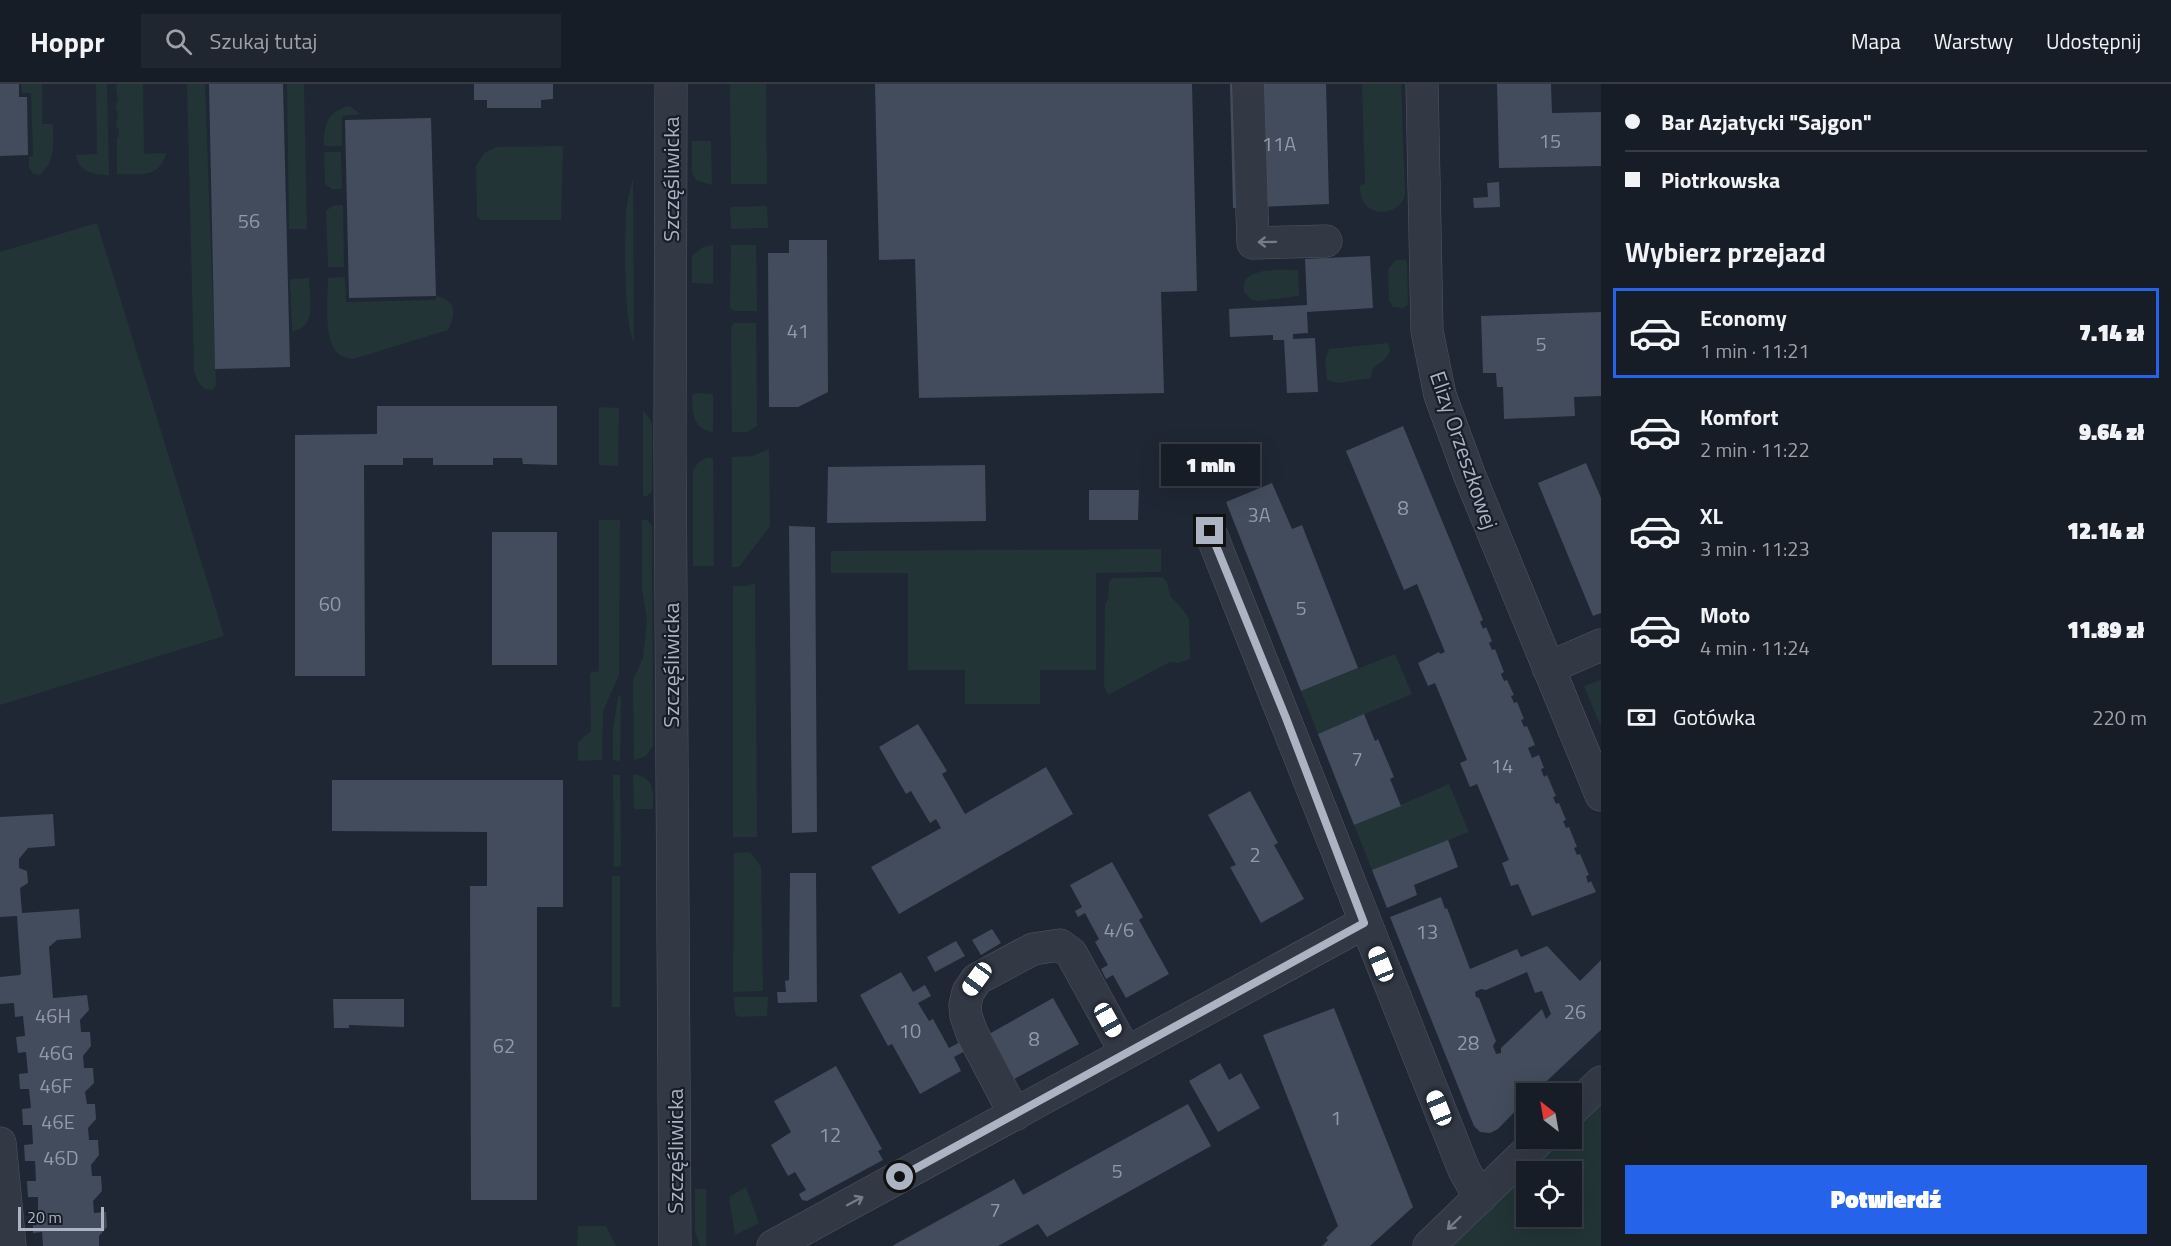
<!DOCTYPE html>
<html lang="pl">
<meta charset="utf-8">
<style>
:root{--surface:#171d27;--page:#20262f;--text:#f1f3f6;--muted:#9ea2a7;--line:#363b44;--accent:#2563eb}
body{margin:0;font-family:"Titillium Web",sans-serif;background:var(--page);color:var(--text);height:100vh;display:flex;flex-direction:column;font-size:22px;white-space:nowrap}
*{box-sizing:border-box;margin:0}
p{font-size:20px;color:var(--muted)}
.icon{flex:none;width:33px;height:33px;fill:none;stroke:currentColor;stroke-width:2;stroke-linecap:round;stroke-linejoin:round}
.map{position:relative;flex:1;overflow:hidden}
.details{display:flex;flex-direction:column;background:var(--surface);width:570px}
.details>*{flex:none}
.banner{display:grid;align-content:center;height:132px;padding:0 24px;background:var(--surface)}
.needle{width:39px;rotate:329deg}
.fabs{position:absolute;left:1516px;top:999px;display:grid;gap:12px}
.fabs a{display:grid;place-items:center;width:66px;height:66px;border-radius:0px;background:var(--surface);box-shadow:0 6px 24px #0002,0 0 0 2px var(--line);font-size:30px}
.scale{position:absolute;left:18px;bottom:15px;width:86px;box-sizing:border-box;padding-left:6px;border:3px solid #acb3c2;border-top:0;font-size:16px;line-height:21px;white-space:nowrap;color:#acb3c2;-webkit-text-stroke:4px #181e29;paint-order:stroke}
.end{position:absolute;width:27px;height:27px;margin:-14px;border:8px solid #acb3c2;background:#111;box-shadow:0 0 0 3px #111}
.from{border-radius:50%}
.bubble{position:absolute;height:42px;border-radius:0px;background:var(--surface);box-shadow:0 6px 24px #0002,0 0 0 2px var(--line);font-size:20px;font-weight:800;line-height:42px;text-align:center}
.car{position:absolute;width:18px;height:36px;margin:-18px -9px;border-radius:8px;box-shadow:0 0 4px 2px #0007;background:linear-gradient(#fff 24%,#345 0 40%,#fff 0 76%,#345 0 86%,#fff 0)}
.banner b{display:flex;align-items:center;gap:21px;height:57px;font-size:22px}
.banner b+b{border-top:2px solid var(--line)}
.banner i{width:15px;height:15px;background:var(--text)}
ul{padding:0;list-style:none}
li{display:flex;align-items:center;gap:18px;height:90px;margin:0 12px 9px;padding:0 12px;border:3px solid transparent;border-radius:0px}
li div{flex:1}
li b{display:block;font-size:22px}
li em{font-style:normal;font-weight:800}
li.current{border-color:var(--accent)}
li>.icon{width:54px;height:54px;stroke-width:1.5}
h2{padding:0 24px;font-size:27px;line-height:72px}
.pay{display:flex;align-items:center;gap:15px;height:66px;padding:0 24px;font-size:22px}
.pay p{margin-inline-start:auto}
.action{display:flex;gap:12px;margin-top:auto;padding:12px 24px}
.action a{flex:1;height:69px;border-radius:0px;background:var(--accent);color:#fff;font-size:24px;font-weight:800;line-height:69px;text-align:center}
header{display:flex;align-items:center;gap:36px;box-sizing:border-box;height:84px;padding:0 30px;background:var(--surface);border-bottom:2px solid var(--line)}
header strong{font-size:28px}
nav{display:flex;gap:33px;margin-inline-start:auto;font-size:21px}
.search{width:420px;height:54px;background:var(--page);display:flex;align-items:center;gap:15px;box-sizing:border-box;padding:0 21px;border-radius:0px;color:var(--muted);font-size:22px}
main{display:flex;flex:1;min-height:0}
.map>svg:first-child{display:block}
</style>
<header>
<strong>Hoppr</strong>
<div class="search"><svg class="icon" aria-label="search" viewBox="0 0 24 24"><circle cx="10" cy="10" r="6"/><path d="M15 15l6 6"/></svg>Szukaj tutaj</div>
<nav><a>Mapa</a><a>Warstwy</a><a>Udostępnij</a></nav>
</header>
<main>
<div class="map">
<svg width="1601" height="1162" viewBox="0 0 1601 1162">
<rect width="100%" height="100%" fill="#1f2734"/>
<path fill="#223436" d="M21,0H42V40H53C53,60 56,78 39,91L33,90L29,83V73L33,72L31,9H22Z
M96,0H107L109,91C93,91 79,88 76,71L97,70Z
M118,0H143L144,70L166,69C160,95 139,90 117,90V53H119V45L116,44L118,27H116V19L118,18L116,2Z
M187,0H205L216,302L213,306L205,305L198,298L194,287Z
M287,0H304L307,145H289Z
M730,0H766L767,100H731Z
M1362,0H1401L1405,112C1398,133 1359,137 1360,101L1365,100Z
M350,22L360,30L342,32V62H324C324,41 327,27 350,22Z
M692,57H711L712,101L696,96L692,89Z
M563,62L561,136H480L477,132L476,82L484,69L497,63Z
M324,68H341L342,105H332L325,100Z
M633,94L634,258C623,237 625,154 626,127C627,116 631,105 633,94Z
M343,121L344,183H328L326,127L332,122Z
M767,122L768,144L731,145L730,123Z
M97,139L224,552L0,621V168Z
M713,161V200L692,199V172L703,163Z
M731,161H756L757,227H735L730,224Z
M1396,176H1405L1407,178L1408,221L1403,224L1393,223L1389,217L1388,185Z
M1298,186L1299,212L1257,217L1251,215L1244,208V198C1254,182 1282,187 1298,186Z
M345,193L346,218L435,216L437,212C457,217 456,230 448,246L353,275C349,274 343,273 340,271C322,258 328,214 328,194Z
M309,194C309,214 318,244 292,247L290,195Z
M734,239H756L757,342L747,348H732L731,243Z
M1388,259L1390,268L1384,276L1373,284L1371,294L1338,299L1327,296L1325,276L1329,265Z
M696,309L713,310V348C692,345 693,329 692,311Z
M599,323L619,324L618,382L599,381Z
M643,326L650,335L652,340V407L647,412H643Z
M769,365L770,442L739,483H732V373L752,372Z
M706,374H713L714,482H693V386L698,379Z
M599,436H620L619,591L603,627L602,676L578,677V658L591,647L590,589L599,587Z
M642,436H647L652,442L653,662L646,672L634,676L633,596L643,574L647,537L642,504Z
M1161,465V488L1096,489V586H1040V620H965V586H908V489H831V467Z
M1162,493L1167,498L1170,512L1181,523L1189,535L1190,575L1178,579L1170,578L1108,611L1104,602L1105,520L1108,515L1109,497L1113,494Z
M755,499L757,753H733V502H747Z
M1395,570L1412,610L1318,650L1301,607Z
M1600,596L1601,598V643L1584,602Z
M621,612L620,677L613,676V645L618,613Z
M633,690C655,694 653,706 653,725H634Z
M613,691H620L621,782L614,783Z
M1449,700L1469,748L1372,786L1354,741Z
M750,768L761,783L763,907L733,908L734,769Z
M612,792H620V923H612Z
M734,913H768L767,932L739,933L735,930Z
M1601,1018V1162H1449L1527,1089V1132H1572V1088L1528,1087L1563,1055L1572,1054V1046Z
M746,1103L759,1139L735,1151L729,1113Z
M695,1105H706V1162H700L695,1148Z
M578,1142H606L616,1162H577Z"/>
<path fill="#424c5c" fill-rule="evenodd" d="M0,0H19V13H27L28,71L0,72Z
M209,0H283L290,283L215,285Z
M474,0H553V15L541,16V24H487V16H474Z
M875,0H1192L1197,207L1161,208L1164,309L919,314L915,175L879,176Z
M1230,0H1326L1329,120L1233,124Z
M1497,0H1551L1552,29L1601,28V82L1499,84Z
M431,34L436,212L349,214L345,36Z
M1499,98L1500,123L1474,124L1473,114L1488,113L1487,99Z
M789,156H827L828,308L798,323H769L768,169H789Z
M1370,172L1373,224L1307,228L1308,249L1293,250V255L1315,254L1318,308L1287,309L1284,256H1273V251L1230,253L1229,225L1307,221L1305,175Z
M1601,228V312L1574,313L1575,332L1504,335L1503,303H1497L1496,289H1483L1481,232Z
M377,322H557V381L523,380L522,374H493V381H433V374H403V381H364L365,592H295V351L377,350Z
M1403,342L1483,536L1480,538L1483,545L1486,543L1492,557L1489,559L1492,566L1495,565L1504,588L1501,590L1504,597L1507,596L1514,611L1511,612L1514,619L1517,618L1524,635L1521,636L1524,643L1527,642L1535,661L1528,664L1532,674L1539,671L1544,684L1541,685L1544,693L1547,691L1556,712L1553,713L1556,720L1559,719L1566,736L1563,737L1566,744L1569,743L1577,763L1574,764L1577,771L1580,770L1589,791L1586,792L1588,799L1591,797L1596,808L1532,832L1518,800L1511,802L1502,779L1509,776L1477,700L1470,703L1460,679L1467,676L1435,599L1428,602L1418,579L1439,568L1440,570L1445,568L1417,500L1404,506L1346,367Z
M1586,379L1601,414V529L1593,532L1538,399Z
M985,381L986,437L827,439L828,383Z
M1272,399L1292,445L1302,441L1358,584L1301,607L1226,418Z
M1089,406H1139L1138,436H1089Z
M789,442L815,443L817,748L792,749Z
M492,448H557V581H492Z
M1364,630L1375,657L1378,655L1394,693L1390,695L1401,722L1354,741L1318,650Z
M918,640L947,687L942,690L965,730L1046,683L1073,730L899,830L871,783L941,744L936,735L930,739L911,707L906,710L879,663Z
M332,696H563V823H537V1116H471L470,802H487V748L332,747Z
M1250,707L1278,759L1274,761L1304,815L1261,839L1230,783L1236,781L1208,731Z
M53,730L55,762L28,764L19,775V784L27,787L28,799L20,804L22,829L79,825L81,854L57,856L49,863L53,914L87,911L89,926L80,936L81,948H90L91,962L83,972L84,984H93L94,999L85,1008L87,1020H95L96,1035L88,1044L89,1056H98L99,1071L91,1081L92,1092H101L102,1107L93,1117L94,1129L106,1128L107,1143L99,1152V1162H43L42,1148L33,1149V1133H38V1113H28L27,1097H36L35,1077H25L24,1061L33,1060L32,1041H23L22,1025L31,1024L29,1005H20L19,990L28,989L26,968L18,969L16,953L25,952L23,932L15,933L14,919L0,920V893L20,891L21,889L17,832L0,833V733Z
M1448,756L1458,783L1414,801L1417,811L1387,824L1372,786Z
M1112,778L1143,833L1139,836L1169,890L1126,914L1113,891L1106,895L1101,885L1108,881L1095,858L1099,855L1085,829L1078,833L1075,827L1082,823L1070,801Z
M790,789H816L817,918L778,919L777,908H786L785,897L789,896Z
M1441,813L1445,825L1447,824L1470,885L1517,865L1521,873L1547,862L1580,897L1601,876V946L1533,1010H1527V1015L1498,1045L1490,1049L1480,1048L1474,1042L1390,833ZM1527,888L1535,909L1542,907L1551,930L1546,935L1542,925L1501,964V969L1496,970L1493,962L1496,957L1479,914L1476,913L1475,908L1481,905L1486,906Z
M992,845L1001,859L981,871L972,856Z
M956,857L965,872L935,888L927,873Z
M901,888L913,908L925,901L931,912L918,919L929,937L933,935L949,964L962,957L967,966L954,973L961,987L920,1010L892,960L888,962L860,911Z
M1053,914L1079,960L1014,995L989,950Z
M333,915H404V943L349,941V944H334Z
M1334,924L1413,1123L1370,1162H1322L1328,1156L1326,1154L1338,1142L1263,951Z
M1220,979L1229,996L1241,989L1260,1024L1218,1048L1189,997Z
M836,982L882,1065L878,1067L883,1076L807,1117L802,1116L799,1110L806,1106L795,1088L788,1092L771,1061L791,1048L774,1017Z
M1188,1020L1211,1062L1047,1153L1038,1140L998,1162H892L1014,1095L1023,1111Z"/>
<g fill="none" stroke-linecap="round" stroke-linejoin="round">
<defs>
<path id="minor" d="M671,0L670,362L675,1162
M1248,0L1253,159L1326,157
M1422,0L1427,247L1440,311L1469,390L1601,711
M1210,447L1464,1086L1480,1114
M1548,584L1601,561
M1572,1026L1601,998
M1015,1031L972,949L966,932L965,921L968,908L977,895L1033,865L1060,861L1071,869L1126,969
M0,1059L10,1162
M773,1162L1364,839
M1429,1162L1541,1054"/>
</defs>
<use href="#minor" stroke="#505663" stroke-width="33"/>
<use href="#minor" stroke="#323945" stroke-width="32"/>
</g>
<defs><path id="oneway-shaft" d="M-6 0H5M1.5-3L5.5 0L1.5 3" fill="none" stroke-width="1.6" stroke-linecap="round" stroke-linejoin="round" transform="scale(1.5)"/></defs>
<g stroke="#757c8a">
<use href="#oneway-shaft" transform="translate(1267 158) rotate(179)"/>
<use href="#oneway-shaft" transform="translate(855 1117) rotate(-28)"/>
<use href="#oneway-shaft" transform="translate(1454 1139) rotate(136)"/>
</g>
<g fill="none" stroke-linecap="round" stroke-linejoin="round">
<path stroke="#acb3c2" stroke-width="8" d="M900,1093L1364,839L1286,634L1210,447"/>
</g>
<g text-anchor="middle" stroke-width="4.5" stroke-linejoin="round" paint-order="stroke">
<g font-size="20" fill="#9299a8">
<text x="1550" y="64">15</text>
<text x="1279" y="67">11A</text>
<text x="249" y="144">56</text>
<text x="798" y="254">41</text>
<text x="1541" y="267">5</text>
<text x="1403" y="431">8</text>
<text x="1259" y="438">3A</text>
<text x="330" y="527">60</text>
<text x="1301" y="531">5</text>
<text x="1357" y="682">7</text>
<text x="1502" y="689">14</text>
<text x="1255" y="778">2</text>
<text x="1119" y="853">4/6</text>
<text x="1427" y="855">13</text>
<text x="1575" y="935">26</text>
<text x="53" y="939">46H</text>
<text x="910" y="954">10</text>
<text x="1034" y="962">8</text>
<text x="1468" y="966">28</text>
<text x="504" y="969">62</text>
<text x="56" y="976">46G</text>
<text x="56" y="1009">46F</text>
<text x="1336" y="1041">1</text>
<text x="58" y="1045">46E</text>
<text x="830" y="1058">12</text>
<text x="61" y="1081">46D</text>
<text x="1117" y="1094">5</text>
<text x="995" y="1133">7</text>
</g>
<g font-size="22" fill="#acb3c2" stroke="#181e29">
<text transform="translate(671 95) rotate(-90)" y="8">Szczęśliwicka</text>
<text transform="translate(1464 366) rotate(71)" y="8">Elizy Orzeszkowej</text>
<text transform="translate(671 581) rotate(-90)" y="8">Szczęśliwicka</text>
<text transform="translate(675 1067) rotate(-90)" y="8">Szczęśliwicka</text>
</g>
</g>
</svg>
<div class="fabs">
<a><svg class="needle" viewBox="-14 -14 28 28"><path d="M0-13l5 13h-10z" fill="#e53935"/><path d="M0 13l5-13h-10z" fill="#9ea2a7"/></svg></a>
<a><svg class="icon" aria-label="locate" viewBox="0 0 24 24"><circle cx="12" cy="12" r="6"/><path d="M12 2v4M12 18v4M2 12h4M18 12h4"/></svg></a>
</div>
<div class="scale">20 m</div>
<i class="end from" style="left:900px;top:1093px"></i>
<i class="end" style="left:1210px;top:447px"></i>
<div class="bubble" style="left:1161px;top:360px;width:99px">1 min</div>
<i class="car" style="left:1381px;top:880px;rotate:338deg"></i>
<i class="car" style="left:977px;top:895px;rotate:216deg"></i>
<i class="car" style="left:1108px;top:936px;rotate:151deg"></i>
<i class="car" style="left:1439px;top:1024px;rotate:338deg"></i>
</div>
<section class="details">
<div class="banner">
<b><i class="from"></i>Bar Azjatycki &quot;Sajgon&quot;</b>
<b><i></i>Piotrkowska</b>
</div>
<h2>Wybierz przejazd</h2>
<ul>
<li class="current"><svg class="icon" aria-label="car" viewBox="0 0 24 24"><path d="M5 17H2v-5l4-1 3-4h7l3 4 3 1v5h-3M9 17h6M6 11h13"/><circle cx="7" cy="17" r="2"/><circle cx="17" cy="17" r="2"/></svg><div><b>Economy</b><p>1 min · 11:21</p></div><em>7.14 zł</em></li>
<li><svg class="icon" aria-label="car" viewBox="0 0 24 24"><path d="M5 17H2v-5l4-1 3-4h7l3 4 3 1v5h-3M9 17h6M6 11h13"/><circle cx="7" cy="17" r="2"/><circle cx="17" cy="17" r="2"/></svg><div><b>Komfort</b><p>2 min · 11:22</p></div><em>9.64 zł</em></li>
<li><svg class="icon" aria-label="car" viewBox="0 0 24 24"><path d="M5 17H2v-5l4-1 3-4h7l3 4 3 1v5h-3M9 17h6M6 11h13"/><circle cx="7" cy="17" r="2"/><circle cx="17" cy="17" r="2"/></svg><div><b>XL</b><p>3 min · 11:23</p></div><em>12.14 zł</em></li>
<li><svg class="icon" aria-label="car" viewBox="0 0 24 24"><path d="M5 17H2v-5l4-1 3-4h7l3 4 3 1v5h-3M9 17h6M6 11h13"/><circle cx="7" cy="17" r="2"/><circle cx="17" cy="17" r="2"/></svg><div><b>Moto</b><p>4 min · 11:24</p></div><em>11.89 zł</em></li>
</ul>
<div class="pay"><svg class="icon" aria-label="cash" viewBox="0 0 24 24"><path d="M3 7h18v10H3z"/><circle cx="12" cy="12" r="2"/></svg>Gotówka<p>220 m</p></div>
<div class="action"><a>Potwierdź</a></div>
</section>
</main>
